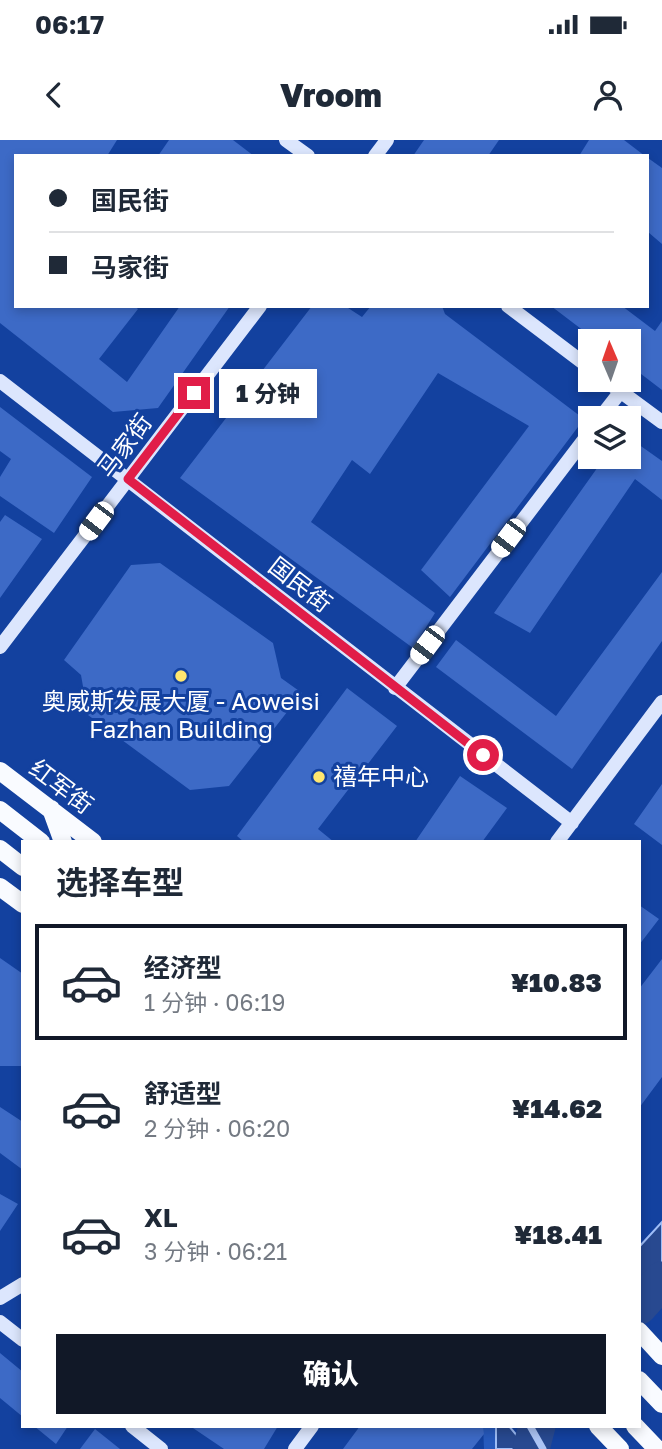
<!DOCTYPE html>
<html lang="zh">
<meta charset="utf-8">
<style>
:root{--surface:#fff;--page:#f2f2f3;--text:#1f2937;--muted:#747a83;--line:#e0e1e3;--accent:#111827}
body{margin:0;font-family:"Golos Text","Noto Sans SC",sans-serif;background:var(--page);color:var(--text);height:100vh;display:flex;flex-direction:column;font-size:26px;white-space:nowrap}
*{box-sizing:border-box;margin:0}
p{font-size:23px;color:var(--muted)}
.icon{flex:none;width:38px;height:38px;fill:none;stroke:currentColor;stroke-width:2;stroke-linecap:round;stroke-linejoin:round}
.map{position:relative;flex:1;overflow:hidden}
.side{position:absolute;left:21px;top:700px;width:620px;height:588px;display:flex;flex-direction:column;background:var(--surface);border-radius:0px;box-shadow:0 4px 10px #0003}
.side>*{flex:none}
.guide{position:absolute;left:14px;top:14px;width:635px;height:154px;border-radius:0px;box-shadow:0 4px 10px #0003;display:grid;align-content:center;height:154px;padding:0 35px;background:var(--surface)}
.needle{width:46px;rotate:358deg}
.buttons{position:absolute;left:578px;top:189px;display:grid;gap:14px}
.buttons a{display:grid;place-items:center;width:63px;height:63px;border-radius:0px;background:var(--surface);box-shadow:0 4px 10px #0003;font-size:35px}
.end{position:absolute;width:32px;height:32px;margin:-16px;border:9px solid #e11d48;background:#fff;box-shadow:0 0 0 4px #fff}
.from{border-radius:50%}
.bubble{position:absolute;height:49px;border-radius:0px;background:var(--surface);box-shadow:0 4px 10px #0003;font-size:23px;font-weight:800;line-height:49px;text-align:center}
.car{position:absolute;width:21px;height:42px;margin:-21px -10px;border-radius:9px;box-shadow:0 0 5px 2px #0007;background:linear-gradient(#fff 24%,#345 0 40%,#fff 0 76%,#345 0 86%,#fff 0)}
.guide b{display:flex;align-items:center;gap:24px;height:66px;font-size:26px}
.guide b+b{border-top:2px solid var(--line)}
.guide i{width:18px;height:18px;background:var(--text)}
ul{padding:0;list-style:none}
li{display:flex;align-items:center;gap:21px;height:116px;margin:0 14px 10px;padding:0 21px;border:4px solid transparent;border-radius:0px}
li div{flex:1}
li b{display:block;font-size:26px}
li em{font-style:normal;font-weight:800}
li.selected{border-color:var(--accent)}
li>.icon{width:63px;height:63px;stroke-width:1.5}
h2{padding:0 35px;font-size:32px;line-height:84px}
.button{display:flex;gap:14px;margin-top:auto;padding:14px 35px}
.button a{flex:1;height:80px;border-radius:0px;background:var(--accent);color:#fff;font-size:28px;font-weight:800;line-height:80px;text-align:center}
.status{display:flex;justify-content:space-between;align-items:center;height:49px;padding:0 35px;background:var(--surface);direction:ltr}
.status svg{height:19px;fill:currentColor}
header{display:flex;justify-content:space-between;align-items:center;height:91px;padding:0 35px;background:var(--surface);font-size:32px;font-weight:800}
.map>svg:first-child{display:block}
</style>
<div class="status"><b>06:17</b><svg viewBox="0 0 49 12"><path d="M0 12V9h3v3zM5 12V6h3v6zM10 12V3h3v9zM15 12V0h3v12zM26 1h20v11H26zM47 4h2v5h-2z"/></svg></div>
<header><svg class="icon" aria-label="back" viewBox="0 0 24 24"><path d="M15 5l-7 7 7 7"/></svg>Vroom<svg class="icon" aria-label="person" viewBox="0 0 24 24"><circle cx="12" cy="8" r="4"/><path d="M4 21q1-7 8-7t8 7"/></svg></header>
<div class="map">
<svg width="662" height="1309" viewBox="0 0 662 1309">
<rect width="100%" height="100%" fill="#13419f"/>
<path fill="#275abd" d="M483,1286H508L525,1309H484Z"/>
<path fill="#284990" stroke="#9ebdf7" stroke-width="2" d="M662,1082V1160L639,1136V1107Z
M496,1286H509L528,1309H496Z"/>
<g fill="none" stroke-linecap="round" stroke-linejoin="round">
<path stroke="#284990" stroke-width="37" d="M639,1166L662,1140
M531,1309L537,1286"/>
</g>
<path fill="#3d6ac6" d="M0,0H117L107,16H16V166H134L138,169L99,219L127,242L180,166H230L158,268L113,272L0,183Z
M169,0H233L254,16H158Z
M424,0H499L488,16H413Z
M589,0H624L645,16H579Z
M648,18L662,28V104L648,92Z
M312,166H345L362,177L371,166H442L445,174L584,279L450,457L421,430L529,286L438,233L370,334L352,320L311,382L435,473L413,508L180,338Z
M551,166H622L655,191L662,181V250L628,224V201H597Z
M0,267L92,337L54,393L0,356V337L11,319L0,311Z
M628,297L662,321V360L635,339L530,493L494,473L605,317H628Z
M5,375L42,399L0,458V382Z
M160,423L273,503L281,538L302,553L229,646L190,650L88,575L81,535L64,520L131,425Z
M662,432V501L572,629L436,527L456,500L556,576Z
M347,548L397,586L318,689L334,702H244L237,696Z
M460,636L507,668L482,702H415Z
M662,644V705L634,684Z
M639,765L659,779L639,805Z
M0,818L23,834V926H0Z
M662,819V937L639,968V849Z
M0,967L23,982V1030L0,1013Z
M0,1054L18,1064L0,1091Z
M0,1213L23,1232V1277L0,1258Z
M34,1286H68L56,1304Z
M190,1286H278L264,1309H224Z
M360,1286H483L484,1294L472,1309H343Z
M95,1289L120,1309H80Z"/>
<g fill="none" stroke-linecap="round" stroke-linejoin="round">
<path stroke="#acc4f4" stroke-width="7" d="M530,1286L543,1309"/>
<path stroke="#dce6fd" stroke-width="14" d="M286,0L308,16
M375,16L387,0
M508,166L590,228
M605,240L662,282
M0,241L572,683
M600,278L621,251
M0,507L260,166
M395,548L590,292
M557,702L662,562
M0,1158L23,1144
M0,1182L23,1200
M132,1286L161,1309
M295,1309L312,1286"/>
<path stroke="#f9fbff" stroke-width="18" d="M0,631L93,702
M51,669L63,702
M0,670L41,702
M0,709L23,727
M0,747L23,764
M639,1191L662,1216
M639,1240L662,1264
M598,1286L620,1309
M635,1286L657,1309"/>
</g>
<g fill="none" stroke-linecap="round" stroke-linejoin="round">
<path stroke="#e11d48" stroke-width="9" d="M194,253L128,339L483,615"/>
</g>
<g fill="#ffe66f" stroke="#13419f" stroke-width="2.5">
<circle cx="181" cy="536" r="7"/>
<circle cx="319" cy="637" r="7"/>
</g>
<g text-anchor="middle" stroke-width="6" stroke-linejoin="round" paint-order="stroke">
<g font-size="24" fill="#fff" stroke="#13419f">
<text transform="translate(125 306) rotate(-53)" y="8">马家街</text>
<text transform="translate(300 445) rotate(38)" y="8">国民街</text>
<text transform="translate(61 647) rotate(37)" y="8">红军街</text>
</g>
<g font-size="24" fill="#fff" stroke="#13419f">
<text x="181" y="570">奥威斯发展大厦 - Aoweisi<tspan x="181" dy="28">Fazhan Building</tspan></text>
<text x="333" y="645" text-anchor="start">禧年中心</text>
</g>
</g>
</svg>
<div class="buttons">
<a><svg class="needle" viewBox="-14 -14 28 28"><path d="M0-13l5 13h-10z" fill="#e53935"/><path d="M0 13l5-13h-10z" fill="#747a83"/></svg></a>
<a><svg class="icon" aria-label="layers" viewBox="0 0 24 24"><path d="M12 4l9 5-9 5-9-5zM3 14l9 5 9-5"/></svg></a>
</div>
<i class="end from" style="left:483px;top:615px"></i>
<i class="end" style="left:194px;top:253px"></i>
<div class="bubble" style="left:219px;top:229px;width:98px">1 分钟</div>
<i class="car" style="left:96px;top:381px;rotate:217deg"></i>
<i class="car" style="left:508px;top:398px;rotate:217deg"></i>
<i class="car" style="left:427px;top:505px;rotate:217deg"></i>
<div class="guide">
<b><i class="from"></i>国民街</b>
<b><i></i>马家街</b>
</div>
<section class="side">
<h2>选择车型</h2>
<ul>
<li class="selected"><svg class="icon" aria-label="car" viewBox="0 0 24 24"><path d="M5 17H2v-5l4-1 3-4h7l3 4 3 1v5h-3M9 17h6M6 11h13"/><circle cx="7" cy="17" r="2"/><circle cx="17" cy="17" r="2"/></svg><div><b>经济型</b><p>1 分钟 · 06:19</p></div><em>¥10.83</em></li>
<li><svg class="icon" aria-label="car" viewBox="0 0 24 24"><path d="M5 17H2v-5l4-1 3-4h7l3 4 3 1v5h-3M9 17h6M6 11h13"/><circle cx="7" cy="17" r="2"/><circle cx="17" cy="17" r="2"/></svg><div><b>舒适型</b><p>2 分钟 · 06:20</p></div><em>¥14.62</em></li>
<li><svg class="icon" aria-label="car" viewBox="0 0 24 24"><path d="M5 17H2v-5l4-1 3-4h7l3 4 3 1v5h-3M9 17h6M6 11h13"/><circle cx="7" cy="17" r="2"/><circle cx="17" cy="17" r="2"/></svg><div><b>XL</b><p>3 分钟 · 06:21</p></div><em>¥18.41</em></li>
</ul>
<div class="button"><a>确认</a></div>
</section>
</div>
